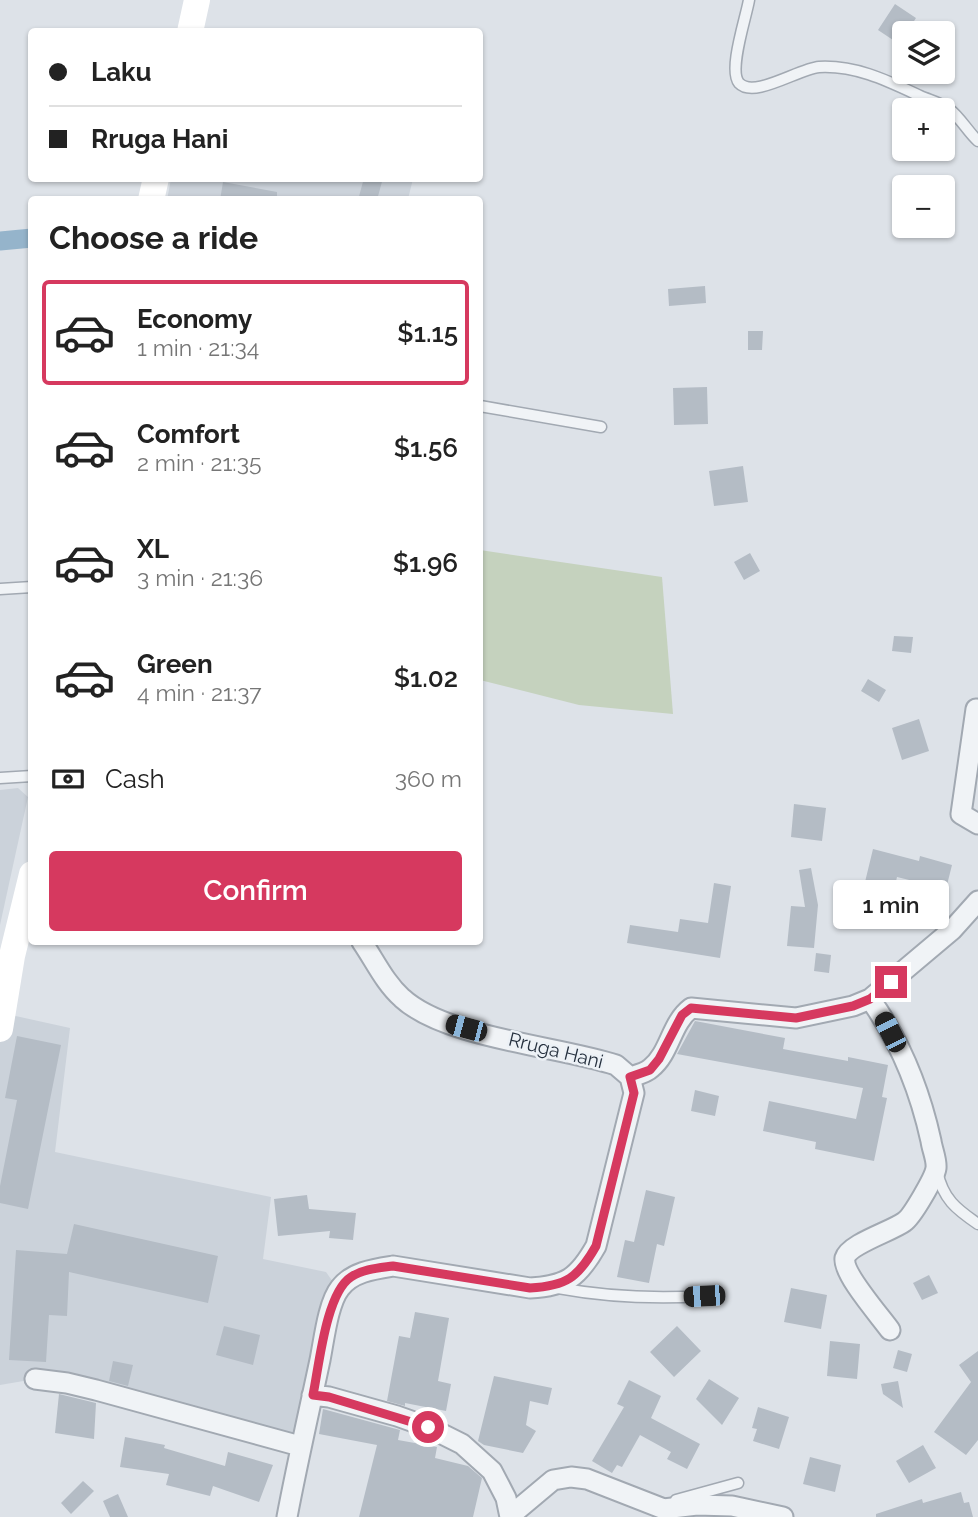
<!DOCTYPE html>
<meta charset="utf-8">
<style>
:root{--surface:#fff;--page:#f6f6f6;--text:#222;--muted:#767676;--line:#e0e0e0;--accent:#d6395f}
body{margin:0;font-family:Raleway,sans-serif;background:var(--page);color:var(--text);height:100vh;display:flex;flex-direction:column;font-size:26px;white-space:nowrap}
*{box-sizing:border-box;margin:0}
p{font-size:23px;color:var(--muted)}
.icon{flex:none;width:38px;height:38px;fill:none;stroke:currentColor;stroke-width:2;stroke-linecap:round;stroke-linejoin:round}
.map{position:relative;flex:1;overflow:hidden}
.drawer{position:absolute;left:28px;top:196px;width:455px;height:749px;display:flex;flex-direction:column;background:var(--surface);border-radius:7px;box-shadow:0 2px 5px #0004}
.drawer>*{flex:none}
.guide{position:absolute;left:28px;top:28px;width:455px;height:154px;border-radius:7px;box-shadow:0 2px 5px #0004;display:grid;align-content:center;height:154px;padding:0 21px;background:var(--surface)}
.buttons{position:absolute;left:892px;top:21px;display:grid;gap:14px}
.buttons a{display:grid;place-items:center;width:63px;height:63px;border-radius:7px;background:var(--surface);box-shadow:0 2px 5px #0004;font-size:35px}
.end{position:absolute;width:32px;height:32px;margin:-16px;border:9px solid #d6395f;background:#fff;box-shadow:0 0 0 4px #fff}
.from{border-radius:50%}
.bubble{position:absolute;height:49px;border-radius:7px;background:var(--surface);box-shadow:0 2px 5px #0004;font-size:23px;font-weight:600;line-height:49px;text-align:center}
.car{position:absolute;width:21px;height:42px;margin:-21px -10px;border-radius:9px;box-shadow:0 0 5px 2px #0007;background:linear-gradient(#222 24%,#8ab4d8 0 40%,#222 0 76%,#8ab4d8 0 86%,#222 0)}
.guide b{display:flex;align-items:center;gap:24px;height:66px;font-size:26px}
.guide b+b{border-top:2px solid var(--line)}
.guide i{width:18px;height:18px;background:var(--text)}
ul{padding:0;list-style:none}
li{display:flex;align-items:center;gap:21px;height:105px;margin:0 14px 10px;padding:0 7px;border:4px solid transparent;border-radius:7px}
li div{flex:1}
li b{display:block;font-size:26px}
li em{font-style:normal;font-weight:600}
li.selected{border-color:var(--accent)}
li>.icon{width:63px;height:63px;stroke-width:1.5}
h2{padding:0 21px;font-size:32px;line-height:84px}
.pay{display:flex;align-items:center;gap:18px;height:77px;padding:0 21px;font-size:26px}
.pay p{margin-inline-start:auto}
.cta{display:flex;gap:14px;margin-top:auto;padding:14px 21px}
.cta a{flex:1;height:80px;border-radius:7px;background:var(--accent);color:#fff;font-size:28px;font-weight:600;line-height:80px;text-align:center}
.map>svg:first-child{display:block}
</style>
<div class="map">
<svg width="978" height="1517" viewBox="0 0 978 1517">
<rect width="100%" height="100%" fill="#dde2e8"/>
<path fill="#cbd2da" d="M171,179H413L408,199L167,200Z
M18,788L28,797L0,925V790Z
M2,1013L70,1028L55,1152L271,1197L263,1259L326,1272L338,1289L300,1446L35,1379L0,1385V1029Z"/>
<path fill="#c5d2be" d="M480,550L662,577L673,714L579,705L480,680Z"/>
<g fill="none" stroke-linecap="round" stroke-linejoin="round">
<path stroke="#95b4cb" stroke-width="19" d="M0,241L32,238"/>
</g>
<path fill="#b4bcc5" d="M895,4L916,18L899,44L878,30Z
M364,178H383L377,200H358Z
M223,182L277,192V200H220Z
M705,286L706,303L669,306L668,289Z
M748,331H763L762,350H748Z
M707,387L708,424L674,425L673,388Z
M743,466L748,502L714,506L709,471Z
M750,553L760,571L744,580L734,562Z
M894,636L913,637L911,653L892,651Z
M868,679L886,690L879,702L861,691Z
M919,719L929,751L902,760L892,728Z
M794,804L826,808L822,841L791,837Z
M873,849L919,861L920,856L952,865L946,889L897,877L894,890L865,882Z
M811,868L818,905L814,948L787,946L791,906L805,907L799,870Z
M714,883L731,886L720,958L627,943L630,925L678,932L680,919L708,923Z
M816,953L831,955L829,973L814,971Z
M695,1021L785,1038L783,1049L848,1061V1057L888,1065L882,1097L887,1098L874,1161L815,1149L816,1142L763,1131L769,1101L856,1119L863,1088L677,1054Z
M17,1036L61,1045L28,1209L0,1203V1186L17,1100L5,1098Z
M695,1090L719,1096L715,1116L691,1111Z
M646,1190L675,1197L664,1246L657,1244L649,1283L617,1277L625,1240L634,1242Z
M307,1195L309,1209L356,1213L353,1240L329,1238L330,1231L278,1236L274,1199Z
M74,1224L218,1256L208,1303L69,1272L67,1316L49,1315L46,1362L9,1360L16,1250L67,1254Z
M929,1275L938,1293L922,1300L913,1283Z
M791,1288L827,1295L821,1329L784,1322Z
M415,1312L449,1318L438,1381L451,1384L446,1411L405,1403V1406L387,1401L399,1336L410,1338Z
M224,1326L260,1335L253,1365L216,1355Z
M677,1326L701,1351L674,1377L650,1352Z
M830,1341L860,1344L857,1379L827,1376Z
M898,1350L912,1354L907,1372L893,1368Z
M978,1351V1440L966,1455L934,1432L971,1382L959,1365Z
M113,1361L133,1365L128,1386L109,1381Z
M494,1376L552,1388L548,1405L530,1401L526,1425L536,1431L523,1453L484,1445L478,1441Z
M709,1379L739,1398L722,1425L696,1399Z
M629,1380L661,1396L651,1418L700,1444L687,1469L667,1459L671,1452L640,1435L622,1467L617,1465L612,1473L592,1461L624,1407L617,1404Z
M898,1381L903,1408L883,1394L881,1384Z
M59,1394L96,1403L94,1439L55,1433Z
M758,1407L789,1417L779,1449L753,1441L757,1429L752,1428Z
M323,1409L400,1430L398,1440L437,1447L435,1458L468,1466L482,1478L473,1517H359L377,1445L319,1434Z
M125,1437L165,1445L164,1448L225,1466L228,1452L273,1465L259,1502L213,1486L210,1496L166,1485L169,1474L120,1467Z
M923,1445L936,1468L909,1483L896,1461Z
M810,1457L841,1465L835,1492L803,1484Z
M83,1481L94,1491L71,1514L61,1503Z
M961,1492L964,1503L969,1502L973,1517H876V1514L922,1499L923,1503Z
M118,1494L128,1517H110L103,1501Z"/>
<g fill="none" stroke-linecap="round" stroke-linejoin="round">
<defs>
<path id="lane" d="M749,0C746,18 728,70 739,83C754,99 798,69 819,67C856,65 888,81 920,96C929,100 941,103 949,109C960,117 968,132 978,141
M480,406L601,427
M0,589L32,587
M0,778L32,776
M937,1171C943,1199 956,1209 978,1224
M558,1288C607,1297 654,1299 704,1296
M676,1500L738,1483"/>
<path id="street" d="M976,709L961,814L978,824
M870,999C900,1041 920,1091 931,1141C932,1149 937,1160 936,1168C935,1177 912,1217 904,1222C892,1231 849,1244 845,1258C842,1273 880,1316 890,1330
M630,1077C637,1075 646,1073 651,1068C670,1053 671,1023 691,1008L796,1018L853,1006L870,999L952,930L978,901
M35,1379L67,1383L96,1390L300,1446
M312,1395L329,1397L397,1416L428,1427L462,1444L492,1471L506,1498L510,1517
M510,1516L553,1480L571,1477L587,1479L664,1509L697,1505L732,1506L783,1517
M287,1517C297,1464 309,1412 320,1360C324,1340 328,1303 340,1288C352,1272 374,1269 393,1266L530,1288C566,1286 578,1278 596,1246L634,1093L630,1077L616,1065C558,1046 445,1038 402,998C385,983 375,961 362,942"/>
</defs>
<use href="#lane" stroke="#a2a9b2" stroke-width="13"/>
<use href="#street" stroke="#a2a9b2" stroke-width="23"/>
<use href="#lane" stroke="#f0f3f6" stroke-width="10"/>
<use href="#street" stroke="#f0f3f6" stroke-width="19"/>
<path stroke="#fff" stroke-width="26" d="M190,32L197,0
M151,200L156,178
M0,1029L12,956L32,874"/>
</g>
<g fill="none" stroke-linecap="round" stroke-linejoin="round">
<path stroke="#d6395f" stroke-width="9" d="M428,1427L329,1397L313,1395C319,1366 326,1293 351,1277C363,1269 379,1268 393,1266L530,1288C566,1286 578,1278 596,1246L634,1093L630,1077L650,1070L659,1059L682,1015L691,1008L796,1018L853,1006L870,999L891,982"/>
</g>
<g text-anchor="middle" stroke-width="5" stroke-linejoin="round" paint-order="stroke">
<g font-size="19" fill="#26313f" stroke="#ecf1f6">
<text transform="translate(556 1050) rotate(14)" y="7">Rruga Hani</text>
</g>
</g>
</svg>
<div class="buttons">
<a><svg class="icon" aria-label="layers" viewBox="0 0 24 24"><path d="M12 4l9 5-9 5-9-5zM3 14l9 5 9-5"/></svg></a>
<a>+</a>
<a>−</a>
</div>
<i class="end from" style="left:428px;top:1427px"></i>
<i class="end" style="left:891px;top:982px"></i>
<div class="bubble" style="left:833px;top:880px;width:116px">1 min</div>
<i class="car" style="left:466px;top:1028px;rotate:285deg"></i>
<i class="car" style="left:890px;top:1032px;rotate:333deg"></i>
<i class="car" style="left:704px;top:1296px;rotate:267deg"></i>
<div class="guide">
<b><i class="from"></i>Laku</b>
<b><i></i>Rruga Hani</b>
</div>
<section class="drawer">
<h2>Choose a ride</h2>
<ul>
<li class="selected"><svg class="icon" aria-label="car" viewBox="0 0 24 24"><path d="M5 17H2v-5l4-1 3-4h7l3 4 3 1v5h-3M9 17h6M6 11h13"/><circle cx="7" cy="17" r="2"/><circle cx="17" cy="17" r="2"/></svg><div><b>Economy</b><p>1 min · 21:34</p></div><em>$1.15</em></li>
<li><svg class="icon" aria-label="car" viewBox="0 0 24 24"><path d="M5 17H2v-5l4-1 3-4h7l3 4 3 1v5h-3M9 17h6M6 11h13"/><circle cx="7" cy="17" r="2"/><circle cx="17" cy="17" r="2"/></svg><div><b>Comfort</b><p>2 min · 21:35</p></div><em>$1.56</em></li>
<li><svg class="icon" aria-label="car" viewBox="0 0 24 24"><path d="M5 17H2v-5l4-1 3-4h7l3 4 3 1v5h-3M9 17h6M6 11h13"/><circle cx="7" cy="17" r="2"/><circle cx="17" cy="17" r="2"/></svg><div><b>XL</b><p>3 min · 21:36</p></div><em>$1.96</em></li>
<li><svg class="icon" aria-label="car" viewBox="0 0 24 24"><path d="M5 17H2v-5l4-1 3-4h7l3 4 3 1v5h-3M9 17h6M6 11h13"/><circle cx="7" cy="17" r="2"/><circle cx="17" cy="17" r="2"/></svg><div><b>Green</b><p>4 min · 21:37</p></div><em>$1.02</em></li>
</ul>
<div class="pay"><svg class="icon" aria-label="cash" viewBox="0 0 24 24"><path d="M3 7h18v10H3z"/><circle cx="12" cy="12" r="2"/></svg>Cash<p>360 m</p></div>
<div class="cta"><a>Confirm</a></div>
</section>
</div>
